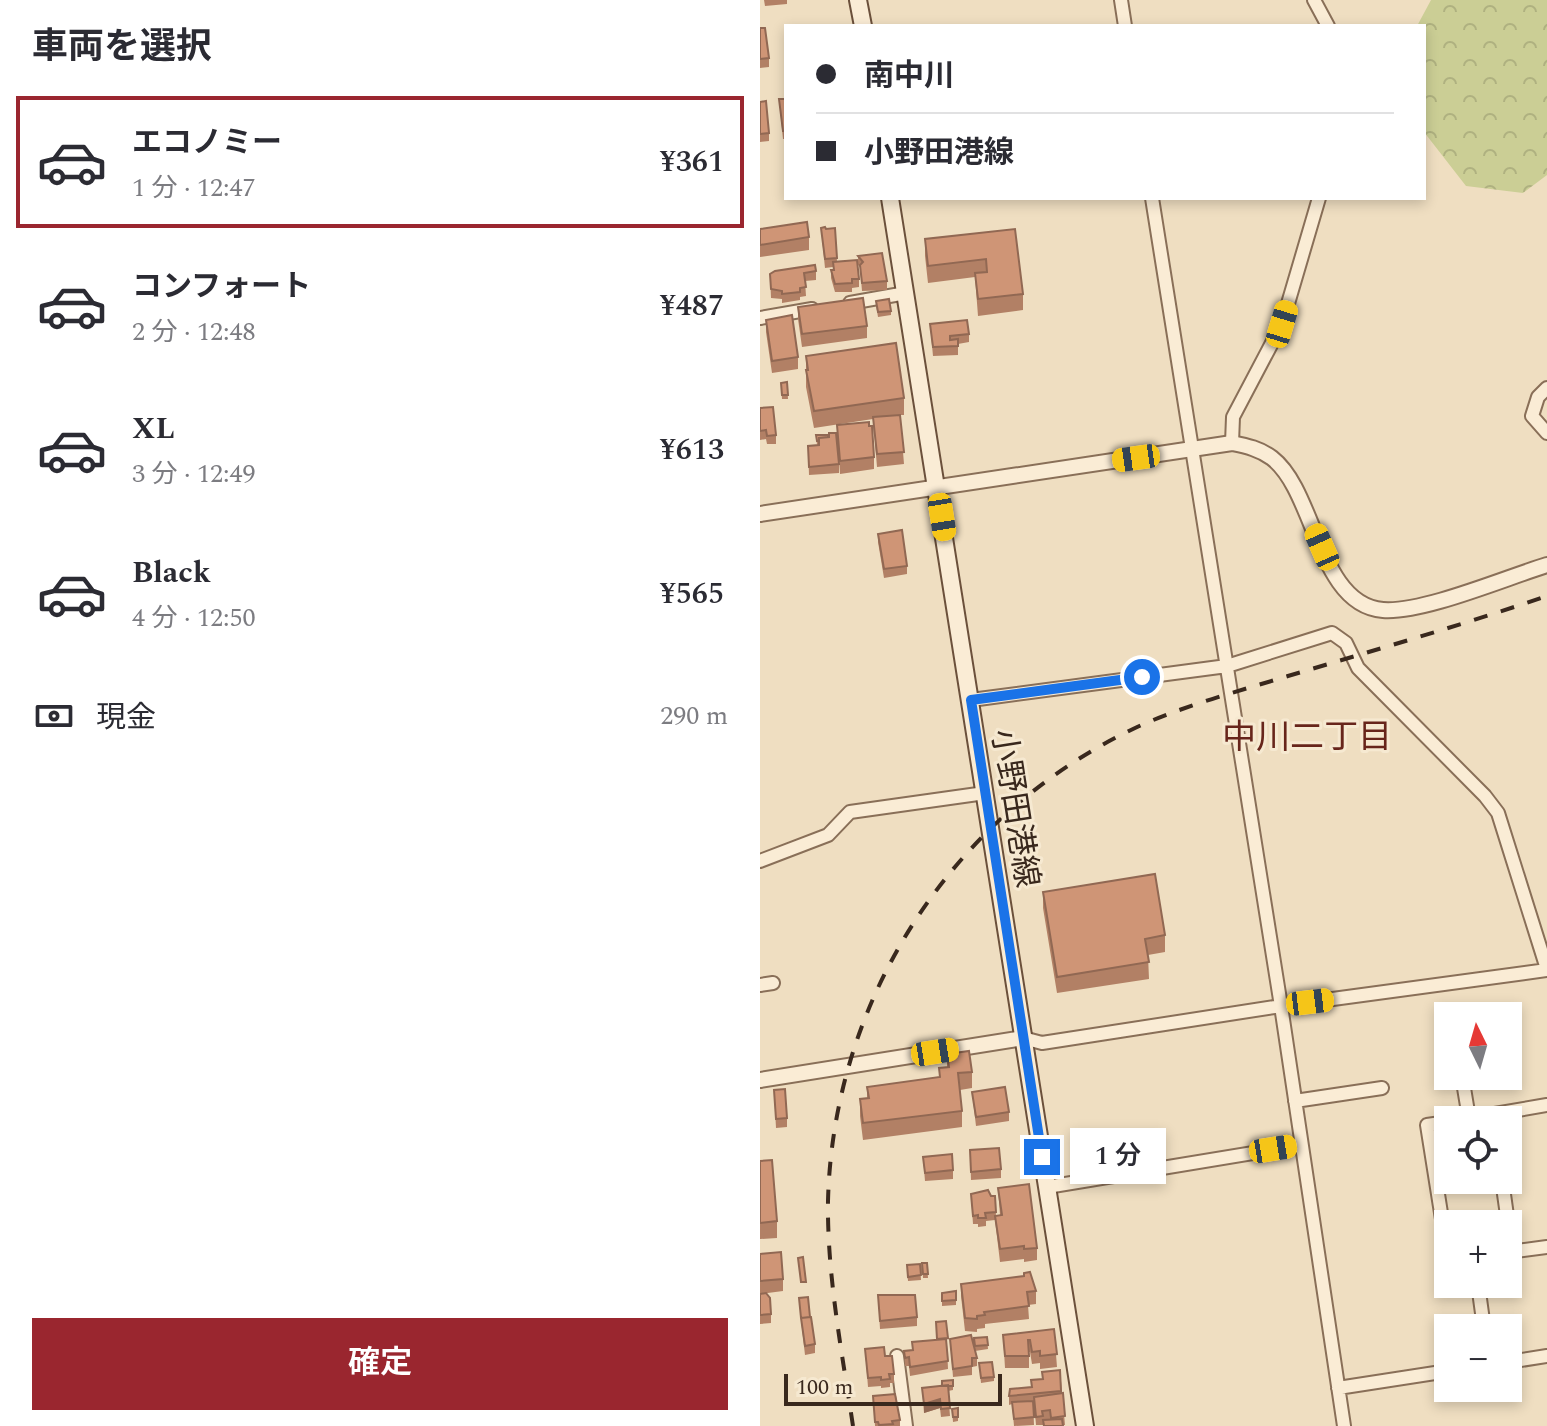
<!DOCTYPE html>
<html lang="ja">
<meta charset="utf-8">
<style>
:root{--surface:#fff;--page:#f7f7f7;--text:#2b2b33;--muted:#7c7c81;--line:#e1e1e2;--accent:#9a262f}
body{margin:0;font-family:Spectral,"Noto Sans JP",serif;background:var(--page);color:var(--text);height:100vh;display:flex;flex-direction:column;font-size:30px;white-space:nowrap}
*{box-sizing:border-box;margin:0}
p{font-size:26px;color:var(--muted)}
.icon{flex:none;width:44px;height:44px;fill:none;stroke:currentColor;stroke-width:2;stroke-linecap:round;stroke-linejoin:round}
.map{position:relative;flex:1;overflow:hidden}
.drawer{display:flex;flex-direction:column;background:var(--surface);width:760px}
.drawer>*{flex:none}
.top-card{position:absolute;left:24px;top:24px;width:642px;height:176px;border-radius:0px;box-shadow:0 4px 12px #0003;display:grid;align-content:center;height:176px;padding:0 32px;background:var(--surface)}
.needle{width:52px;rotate:355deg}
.fabs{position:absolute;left:674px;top:1002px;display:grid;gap:16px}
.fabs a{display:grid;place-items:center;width:88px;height:88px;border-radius:0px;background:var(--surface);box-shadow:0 4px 12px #0003;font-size:40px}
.scale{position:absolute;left:24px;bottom:20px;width:218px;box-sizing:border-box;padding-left:8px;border:4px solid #39281d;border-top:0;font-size:22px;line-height:28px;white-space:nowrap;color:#39281d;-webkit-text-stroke:6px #f6e9d1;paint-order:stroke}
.end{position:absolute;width:36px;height:36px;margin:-18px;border:10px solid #1a73e8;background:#fff;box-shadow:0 0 0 4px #fff}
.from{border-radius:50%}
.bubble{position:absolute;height:56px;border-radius:0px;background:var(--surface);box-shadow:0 4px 12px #0003;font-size:26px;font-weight:600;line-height:56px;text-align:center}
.car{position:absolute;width:24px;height:48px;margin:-24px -12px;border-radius:10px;box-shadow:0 0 6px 2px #0007;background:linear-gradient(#f5c518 24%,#345 0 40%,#f5c518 0 76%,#345 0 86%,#f5c518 0)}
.top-card b{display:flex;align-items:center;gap:28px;height:76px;font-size:30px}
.top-card b+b{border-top:2px solid var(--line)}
.top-card i{width:20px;height:20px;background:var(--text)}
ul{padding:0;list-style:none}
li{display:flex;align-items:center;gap:24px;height:132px;margin:0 16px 12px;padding:0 16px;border:4px solid transparent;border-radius:0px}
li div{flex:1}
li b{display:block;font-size:30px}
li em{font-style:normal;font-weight:600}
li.selected{border-color:var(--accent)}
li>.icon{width:72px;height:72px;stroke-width:1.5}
h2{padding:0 32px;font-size:36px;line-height:96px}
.pay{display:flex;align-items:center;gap:20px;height:88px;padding:0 32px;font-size:30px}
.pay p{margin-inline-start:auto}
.action{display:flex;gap:16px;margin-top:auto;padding:16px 32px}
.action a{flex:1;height:92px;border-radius:0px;background:var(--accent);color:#fff;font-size:32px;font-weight:600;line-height:92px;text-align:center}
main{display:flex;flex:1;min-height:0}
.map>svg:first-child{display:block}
</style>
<main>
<section class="drawer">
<h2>車両を選択</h2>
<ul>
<li class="selected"><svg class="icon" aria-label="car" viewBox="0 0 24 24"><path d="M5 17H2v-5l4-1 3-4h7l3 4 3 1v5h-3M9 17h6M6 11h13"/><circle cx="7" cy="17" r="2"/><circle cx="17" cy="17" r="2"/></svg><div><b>エコノミー</b><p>1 分 · 12:47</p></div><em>¥361</em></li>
<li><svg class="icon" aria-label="car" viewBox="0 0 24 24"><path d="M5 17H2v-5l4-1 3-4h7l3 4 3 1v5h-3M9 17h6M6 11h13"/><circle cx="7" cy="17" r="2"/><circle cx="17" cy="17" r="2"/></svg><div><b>コンフォート</b><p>2 分 · 12:48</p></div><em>¥487</em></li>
<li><svg class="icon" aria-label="car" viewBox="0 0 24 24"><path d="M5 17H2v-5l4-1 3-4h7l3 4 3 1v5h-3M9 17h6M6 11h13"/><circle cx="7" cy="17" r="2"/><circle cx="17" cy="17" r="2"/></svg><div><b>XL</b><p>3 分 · 12:49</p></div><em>¥613</em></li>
<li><svg class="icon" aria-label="car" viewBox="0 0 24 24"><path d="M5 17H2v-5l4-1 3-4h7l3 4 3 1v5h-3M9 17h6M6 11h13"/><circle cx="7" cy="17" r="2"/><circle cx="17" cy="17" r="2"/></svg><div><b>Black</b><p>4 分 · 12:50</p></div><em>¥565</em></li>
</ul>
<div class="pay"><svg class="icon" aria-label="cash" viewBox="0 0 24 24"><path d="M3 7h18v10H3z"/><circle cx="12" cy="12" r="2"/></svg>現金<p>290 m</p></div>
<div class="action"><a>確定</a></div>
</section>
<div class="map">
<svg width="787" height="1426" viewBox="0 0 787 1426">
<defs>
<pattern id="forest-crowns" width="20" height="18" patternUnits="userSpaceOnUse" patternTransform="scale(2)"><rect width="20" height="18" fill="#cbce95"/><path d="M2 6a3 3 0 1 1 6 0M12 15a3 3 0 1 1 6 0" fill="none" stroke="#afb180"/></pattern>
</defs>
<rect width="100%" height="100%" fill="#efdec1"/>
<path fill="url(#forest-crowns)" d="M671,0H787V175L763,193L706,186L664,132V26H657Z"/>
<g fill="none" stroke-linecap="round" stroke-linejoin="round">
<defs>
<path id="minor" d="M361,0L365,26
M554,0L568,26
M392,198L521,1006L584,1426
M90,303L146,293
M0,318L52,309
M787,388L778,397L772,416L787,433
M472,443L473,417L522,324L559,198
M211,700L467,666L572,633L586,643L598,668L725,796L738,813L787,969
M0,861L68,835L90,812L225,793
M0,985L13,983
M263,1038L282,1043L521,1006L787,970
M702,1076L709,1118
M535,1101L622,1088
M699,1120L787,1105
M688,1122L667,1125L688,1257
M742,1180L752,1251
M287,1187L541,1145
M748,1252L787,1247
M718,1284L724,1328
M137,1356L146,1426
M748,1362L787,1356
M578,1388L688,1371"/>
<path id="tertiary" d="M0,514L472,443C487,446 500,449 512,458C556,492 558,605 623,610C663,613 745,578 787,565
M0,1080L263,1038"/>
<path id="secondary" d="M98,0L103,26
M130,198L325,1426"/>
</defs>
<use href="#minor" stroke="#896f58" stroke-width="16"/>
<use href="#tertiary" stroke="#896f58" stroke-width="18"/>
<use href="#secondary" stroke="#6b503b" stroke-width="20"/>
<use href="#minor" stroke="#faecd5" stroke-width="12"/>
<use href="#tertiary" stroke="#faecd5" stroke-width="14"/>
<use href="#secondary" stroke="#faecd5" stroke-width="16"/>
<path stroke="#39281d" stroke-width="4" stroke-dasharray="14 14" stroke-linecap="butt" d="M93,1426C82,1352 67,1276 68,1201C73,1000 191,816 373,729C419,707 479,691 528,676C615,650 702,625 787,596"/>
</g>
<path fill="#b28065" d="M4,0H27V4L5,6Z
M0,28L9,58V67L0,68Z
M19,99H26V139H23Z
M0,102L9,133V141L0,142Z
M61,228L66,229L75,228L77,262L99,279V287L92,288V292H75L71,278V270H73V267L65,268Z
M0,229L49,237V250L0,257Z
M255,229L263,294V310L218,316L215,277L168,283L165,256V239Z
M98,256L127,281V290L102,291L100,267L98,265Z
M56,271V280L45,281L46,296L40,297V300L22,303V299L11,298L10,274Z
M116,305L131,311V315L118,317Z
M38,307L107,326V338L42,347L38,319Z
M6,320L38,357V369L12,373L6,332Z
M170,324L209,334V342L198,344V355L173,356Z
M46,356L144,398V415H140L144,464L117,467L113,419L54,428L46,387Z
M27,382L28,399H22L21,383Z
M0,408L16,435V444H7L6,439L0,440Z
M77,425L114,457V469L80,474Z
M56,435L68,437L79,464V473L49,475L48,446L57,445Z
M118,534L147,566V574L124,578L118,542Z
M283,892L405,935V952L388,955L389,979L297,993L283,908Z
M187,1054L212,1072V1088L200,1090L202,1111V1127L103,1140L100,1116V1099L107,1098V1087L179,1078V1068L187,1067Z
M14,1090L27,1118V1127L16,1128Z
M212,1092L249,1112V1121L216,1126Z
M210,1150L241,1169V1178L211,1180Z
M163,1157L193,1170V1179L165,1181Z
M0,1161L17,1221V1238L0,1239Z
M238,1188L277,1248V1260L264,1262V1259L240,1262L235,1220L226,1221V1226L218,1227V1224H213L211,1194L235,1196L236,1216L240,1215Z
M0,1254L23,1279V1291L0,1294Z
M162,1263H167L168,1278H163Z
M160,1264L161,1280L148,1281L147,1265Z
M201,1284L276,1291V1304L268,1305L269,1319L225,1324V1328L217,1329V1332L205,1331L201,1296Z
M196,1291V1305L182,1306V1293Z
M0,1294L11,1314V1323L0,1324Z
M118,1295L157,1317V1326L120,1329Z
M50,1317L55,1344V1353L45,1355L41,1320Z
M186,1321L188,1369L150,1376L149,1366H145L144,1351H152V1342L176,1340Z
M294,1329L297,1367L280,1369V1363L272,1364L270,1352H269V1368H245L243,1335Z
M227,1337L228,1349L215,1351L217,1358V1366L212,1367V1375L193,1377L190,1339L214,1347Z
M105,1349L125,1356L134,1374V1383H130V1387L121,1388V1386L108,1387Z
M219,1363L234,1377V1381L221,1383Z
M300,1370L305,1425H302L290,1419H283V1425H276L274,1402H273L274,1425L254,1426L252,1404L249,1405V1396L271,1387V1380L282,1379V1372Z
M193,1380V1390L188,1391L190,1416L181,1417L180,1408L164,1413L162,1388L182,1386Z
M113,1396L140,1420V1426H115Z
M198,1408V1421L193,1422L192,1409Z"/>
<path fill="#916853" d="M180,1399V1408L164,1413V1404Z"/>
<path fill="#cf9576" stroke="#916853" stroke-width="2" d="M0,28H5L9,58L0,59Z
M19,99H26V131H23Z
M6,101L9,133L0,134V102Z
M47,222L49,237L0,245V229Z
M65,227L66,229L75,228L77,258L65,259L61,228Z
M255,229L263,294L218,299L215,273L227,272L226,259L168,266L165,239Z
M122,253L127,281L102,283L100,265L103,262L98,256Z
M97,260L99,279H92V283L75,284L71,270H74L73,262Z
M55,265L56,271L44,273L46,287L40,288V292L22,294V291L11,289L10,274L15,271Z
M103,298L107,326L42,334L38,307Z
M129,299L131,311L118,312L116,301Z
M32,315L38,357L12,361L6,320Z
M207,320L209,334L190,336V340L198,339V346L173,347L170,324Z
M136,343L144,398L54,411L46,370H48L46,356Z
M27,382L28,395H22L21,383Z
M13,407L16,435L7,436L6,430L0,431V408Z
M140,415L144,452L117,454L113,417Z
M109,422V426H112L114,457L80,461L77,425Z
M69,433H76L79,464L49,467L48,446L59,445V438L69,437Z
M56,435H68V437L59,438V441H57Z
M142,530L147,566L124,569L118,534Z
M395,874L405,935L385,939L389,962L297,977L283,892Z
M209,1051L212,1072L198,1073L202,1111L103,1123L100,1099L109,1098L107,1087L180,1077L179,1068L189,1067L187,1054Z
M245,1087L249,1112L216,1117L212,1092Z
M25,1089L27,1118L16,1119L14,1090Z
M239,1148L241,1169L211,1172L210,1150Z
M192,1154L193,1170L165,1173L163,1157Z
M12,1160L17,1221L0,1223V1161Z
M269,1184L277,1248L264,1249V1246L240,1249L235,1216L242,1215L238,1188Z
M228,1190L231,1196H235L236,1212L225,1213L226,1218H218V1215L213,1216L211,1194Z
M21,1252L23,1279L0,1281V1254Z
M43,1257L46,1282H41L38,1258Z
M162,1263H167L168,1274H163Z
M160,1264L161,1275L148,1277L147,1265Z
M270,1272L276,1291L267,1292L269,1306L224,1312L225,1315L217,1316V1319L205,1318L201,1284L264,1276V1273Z
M196,1291V1300L182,1301V1293Z
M6,1293L10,1298L11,1314L0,1315V1294Z
M118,1295H155L157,1317L120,1321Z
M48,1297L50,1317L41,1318L39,1298Z
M51,1317L55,1344L45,1346L41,1318Z
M186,1321L188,1338L177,1339L176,1322Z
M294,1329L297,1354L280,1356V1351L272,1352L270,1340H268L269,1356H245L243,1335Z
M211,1335L217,1358H212V1366L193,1369L190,1339Z
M227,1337L228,1345L215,1346L214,1338Z
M186,1339L188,1361L150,1367L149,1357L145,1358L144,1351L153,1350L152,1342Z
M124,1347L125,1356H132L134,1374H129L130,1379L121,1380V1377L108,1378L105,1349Z
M232,1362L234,1377L221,1378L219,1363Z
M300,1370L301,1391L249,1396L250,1389L272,1387L271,1380L283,1379L282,1372Z
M193,1380V1386H182V1381Z
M188,1385L190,1408L181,1409L180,1399L164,1404L162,1388Z
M303,1393L305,1416L291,1418L290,1410L282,1411L283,1416L276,1417L274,1397Z
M135,1394L140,1420L132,1421L133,1424L119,1425L118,1422H115L113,1396Z
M273,1401L274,1417L254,1419L252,1402Z
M198,1408V1417H193L192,1409Z
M302,1419L303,1426H284L283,1420Z"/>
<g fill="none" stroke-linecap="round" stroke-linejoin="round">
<path stroke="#1a73e8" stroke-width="10" d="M282,1157L211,700L382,677"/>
</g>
<g text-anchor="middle" stroke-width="6" stroke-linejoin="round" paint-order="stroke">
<g font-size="32" fill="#39281d" stroke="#f6e9d1">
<text transform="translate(256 808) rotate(81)" y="11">小野田港線</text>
</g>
<g font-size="34" fill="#67251b" stroke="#f6e9d1">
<text x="547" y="748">中川二丁目</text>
</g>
</g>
</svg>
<div class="fabs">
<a><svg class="needle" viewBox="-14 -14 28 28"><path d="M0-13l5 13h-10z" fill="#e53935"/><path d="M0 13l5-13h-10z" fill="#7c7c81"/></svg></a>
<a><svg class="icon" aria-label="locate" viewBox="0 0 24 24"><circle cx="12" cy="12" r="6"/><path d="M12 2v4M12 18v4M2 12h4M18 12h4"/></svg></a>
<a>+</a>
<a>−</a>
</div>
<div class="scale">100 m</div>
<i class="end from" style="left:382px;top:677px"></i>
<i class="end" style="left:282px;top:1157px"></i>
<div class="bubble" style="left:310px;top:1128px;width:96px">1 分</div>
<i class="car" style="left:522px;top:324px;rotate:17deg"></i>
<i class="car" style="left:376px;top:458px;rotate:262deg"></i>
<i class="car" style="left:182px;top:517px;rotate:171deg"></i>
<i class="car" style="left:562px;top:547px;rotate:336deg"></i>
<i class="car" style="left:550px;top:1002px;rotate:83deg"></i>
<i class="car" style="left:175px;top:1052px;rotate:81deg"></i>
<i class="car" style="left:513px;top:1149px;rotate:81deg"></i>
<div class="top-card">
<b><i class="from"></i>南中川</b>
<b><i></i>小野田港線</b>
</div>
</div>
</main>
